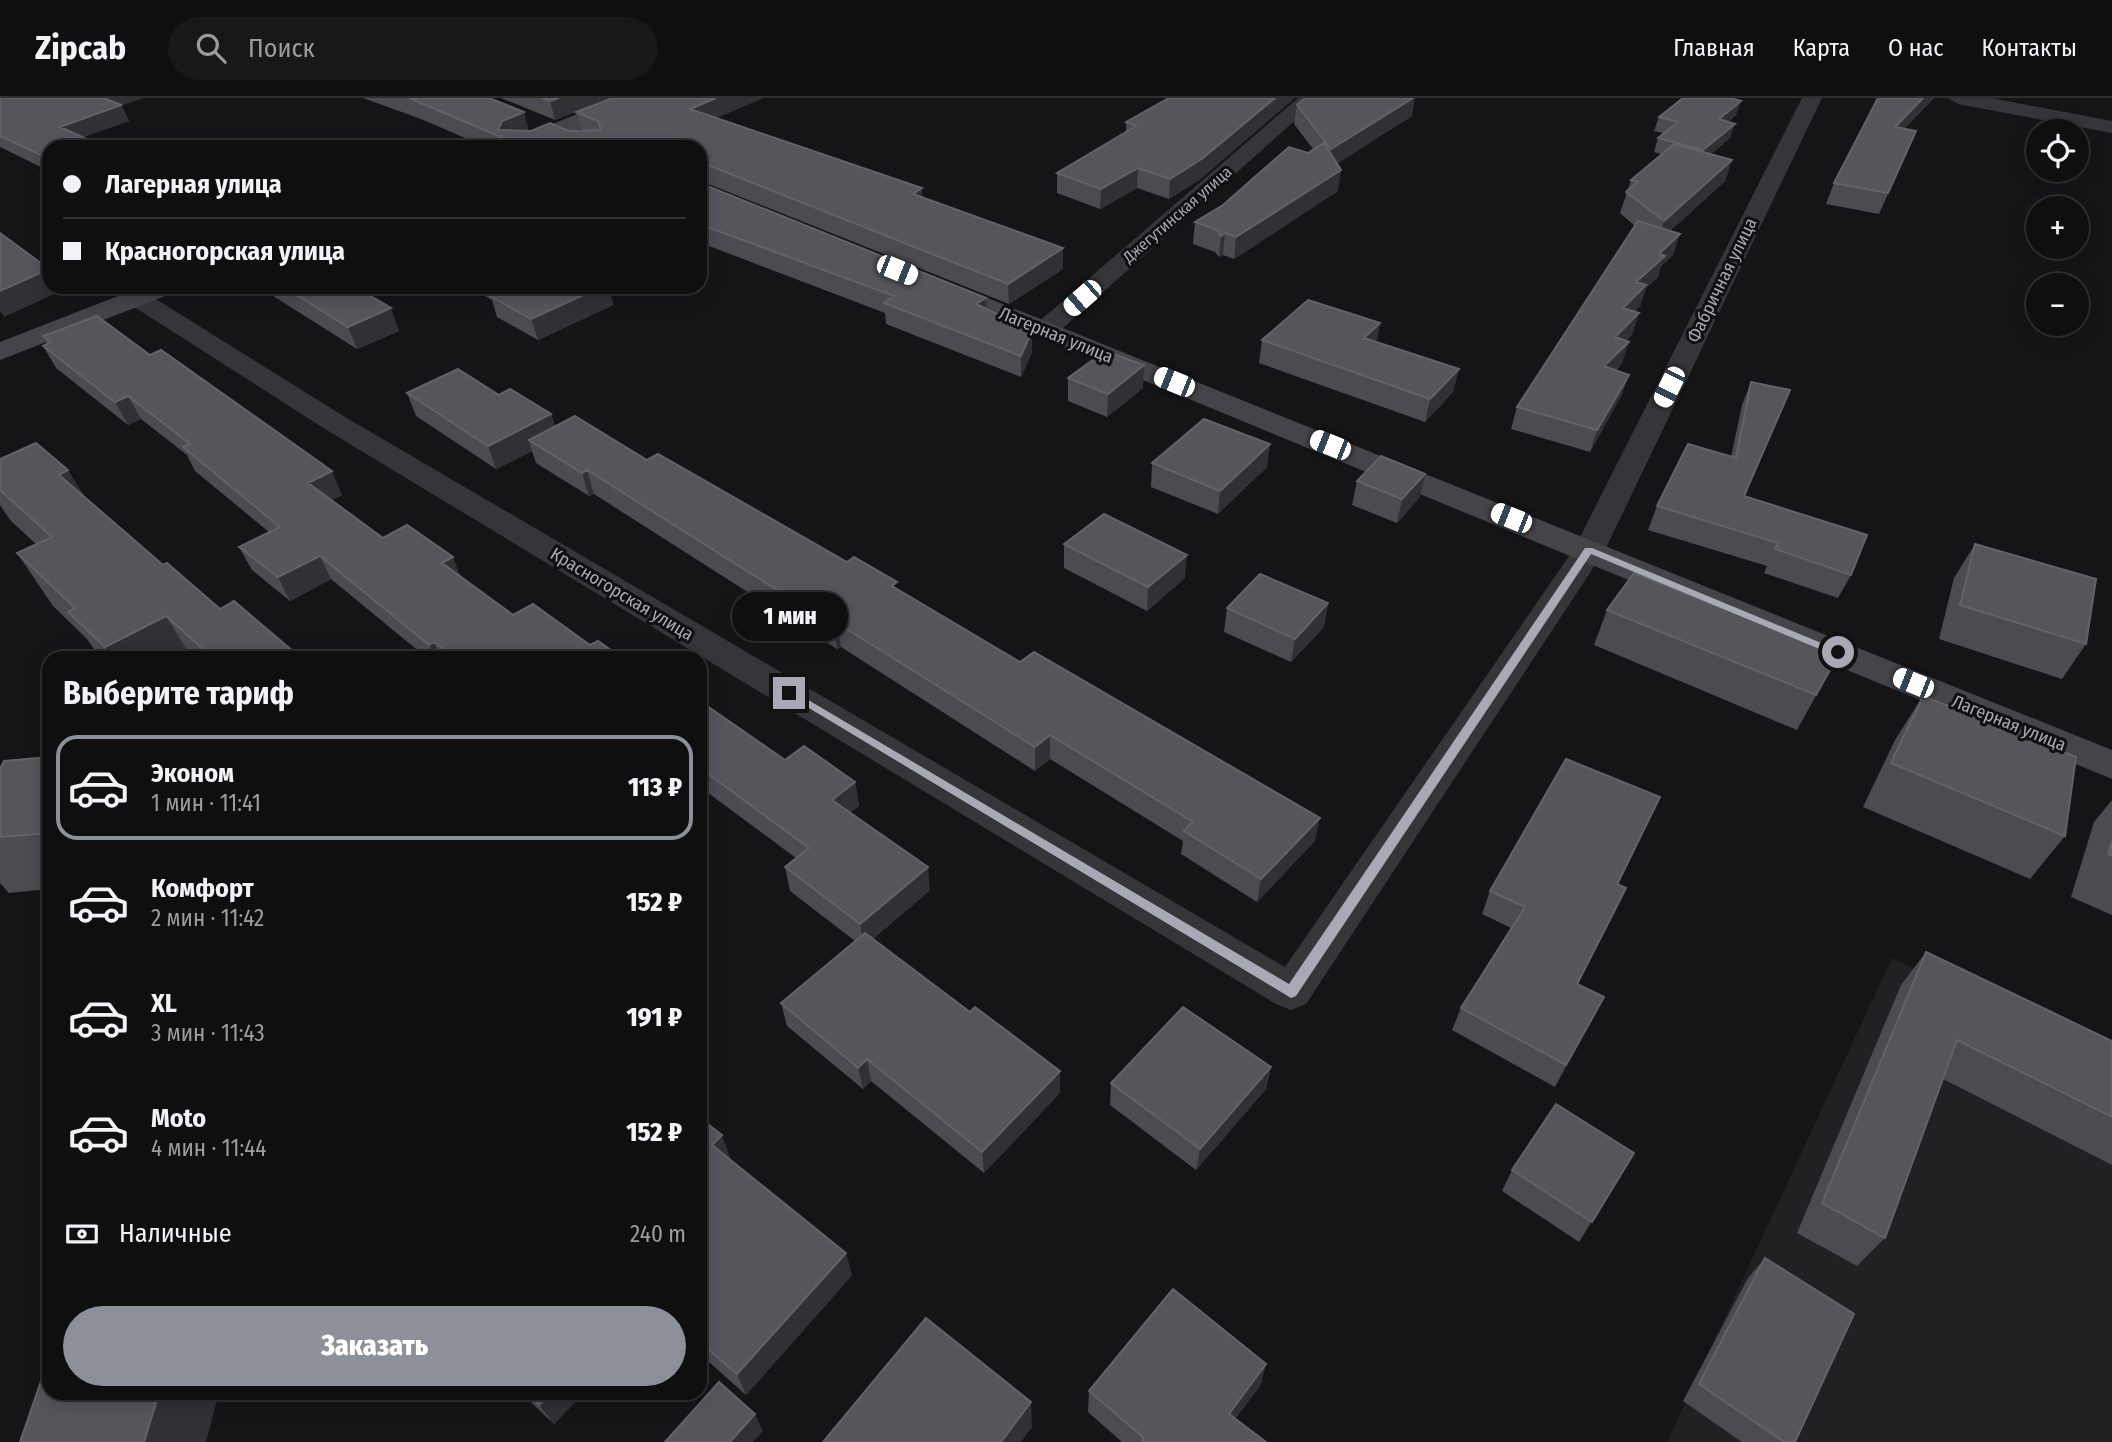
<!DOCTYPE html>
<html lang="ru">
<meta charset="utf-8">
<style>
:root{--surface:#100f10;--page:#191819;--text:#f1f3f6;--muted:#9c9c9f;--line:#302f30;--accent:#8c9099}
body{margin:0;font-family:"Fira Sans Condensed",sans-serif;background:var(--page);color:var(--text);height:100vh;display:flex;flex-direction:column;font-size:26px;white-space:nowrap}
*{box-sizing:border-box;margin:0}
p{font-size:23px;color:var(--muted)}
.icon{flex:none;width:38px;height:38px;fill:none;stroke:currentColor;stroke-width:2;stroke-linecap:round;stroke-linejoin:round}
.map{position:relative;flex:1;overflow:hidden}
.details{position:absolute;left:42px;top:553px;width:665px;height:749px;display:flex;flex-direction:column;background:var(--surface);border-radius:21px;box-shadow:0 4px 18px #0003,0 0 0 2px var(--line)}
.details>*{flex:none}
.hud{position:absolute;left:42px;top:42px;width:665px;height:154px;border-radius:21px;box-shadow:0 4px 18px #0003,0 0 0 2px var(--line);display:grid;align-content:center;height:154px;padding:0 21px;background:var(--surface)}
.fabs{position:absolute;left:2026px;top:21px;display:grid;gap:14px}
.fabs a{display:grid;place-items:center;width:63px;height:63px;border-radius:50%;background:var(--surface);box-shadow:0 4px 18px #0003,0 0 0 2px var(--line);font-size:35px}
.end{position:absolute;width:32px;height:32px;margin:-16px;border:9px solid #a8a9b5;background:#111;box-shadow:0 0 0 4px #111}
.from{border-radius:50%}
.bubble{position:absolute;height:49px;border-radius:24px;background:var(--surface);box-shadow:0 4px 18px #0003,0 0 0 2px var(--line);font-size:23px;font-weight:800;line-height:49px;text-align:center}
.car{position:absolute;width:21px;height:42px;margin:-21px -10px;border-radius:9px;box-shadow:0 0 5px 2px #0007;background:linear-gradient(#fff 24%,#345 0 40%,#fff 0 76%,#345 0 86%,#fff 0)}
.hud b{display:flex;align-items:center;gap:24px;height:66px;font-size:26px}
.hud b+b{border-top:2px solid var(--line)}
.hud i{width:18px;height:18px;background:var(--text)}
ul{padding:0;list-style:none}
li{display:flex;align-items:center;gap:21px;height:105px;margin:0 14px 10px;padding:0 7px;border:4px solid transparent;border-radius:21px}
li div{flex:1}
li b{display:block;font-size:26px}
li em{font-style:normal;font-weight:800}
li.current{border-color:var(--accent)}
li>.icon{width:63px;height:63px;stroke-width:1.5}
h2{padding:0 21px;font-size:32px;line-height:84px}
.pay{display:flex;align-items:center;gap:18px;height:77px;padding:0 21px;font-size:26px}
.pay p{margin-inline-start:auto}
.primary-button{display:flex;gap:14px;margin-top:auto;padding:14px 21px}
.primary-button a{flex:1;height:80px;border-radius:42px;background:var(--accent);color:#fff;font-size:28px;font-weight:800;line-height:80px;text-align:center}
header{display:flex;align-items:center;gap:42px;box-sizing:border-box;height:98px;padding:0 35px;background:var(--surface);border-bottom:2px solid var(--line)}
header strong{font-size:33px}
nav{display:flex;gap:38px;margin-inline-start:auto;font-size:24px}
.search{width:490px;height:63px;background:var(--page);display:flex;align-items:center;gap:18px;box-sizing:border-box;padding:0 24px;border-radius:38px;color:var(--muted);font-size:26px}
.map>svg:first-child{display:block}
</style>
<header>
<strong>Zipcab</strong>
<div class="search"><svg class="icon" aria-label="search" viewBox="0 0 24 24"><circle cx="10" cy="10" r="6"/><path d="M15 15l6 6"/></svg>Поиск</div>
<nav><a>Главная</a><a>Карта</a><a>О нас</a><a>Контакты</a></nav>
</header>
<div class="map">
<svg width="2112" height="1344" viewBox="0 0 2112 1344">
<rect width="100%" height="100%" fill="#151416"/>
<path fill="#212023" d="M1892,860L2112,970V1344H1667Z"/>
<g fill="none" stroke-linecap="round" stroke-linejoin="round">
<path fill="#36363a" fill-rule="evenodd" d="M1298,0H1320L1054,238H1036L1032,232L1036,226Z
M1802,0H1822L1605,452L1306,906L1291,912L1276,906L325,331L128,205L124,200L128,195H146L345,319L1285,869L1574,451Z
M1948,0H1991L2112,23V35L1958,6Z"/>
<path fill="#44444a" fill-rule="evenodd" d="M617,0H647L644,5L536,49H505L508,44Z
M938,180L2112,652V681L929,194L925,188L929,182Z
M141,189H177L173,195L0,262V244Z"/>
</g>
<path fill="#4b4b51" d="M0,0H143L121,7L129,23L82,39L49,49V73L0,49Z
M363,0H489L529,33H569L581,32L576,14L613,0H763L716,20L922,90V100L1063,171L1009,206L701,83H700V49H486L421,21Z
M501,0H610L555,22Z
M1169,0L1202,80L1169,101L1137,90L1100,111L1057,95V75L1126,34V24Z
M1878,0H1934L1904,31L1916,33L1879,116L1826,106L1834,85Z
M1297,7L1412,18L1337,65L1338,93L1234,161L1223,157L1219,159L1215,154L1193,146L1195,124L1313,51L1294,26Z
M1736,17L1728,24L1730,40L1711,56L1732,62L1725,83L1670,133L1673,157L1661,168L1658,179L1646,190L1640,208L1634,214L1632,237L1626,243L1622,265L1616,272L1629,277L1621,298L1590,354L1511,331L1517,309L1635,128L1620,115L1631,82L1661,56L1654,54L1658,40L1663,35L1654,33L1659,19Z
M49,75V93L41,78Z
M700,85L986,211L1032,254L1021,279L886,226L885,215L709,148L703,152L700,151Z
M259,189H355L399,233L357,251Z
M468,189H609L613,207L538,242L497,219L492,202Z
M1380,225L1376,244L1459,271L1453,294L1425,324L1259,265L1262,242Z
M43,238L342,397L331,402L383,440L460,479L513,517L622,560H427L331,481L290,503L252,472L239,449L269,434L195,373L187,357L141,321L128,327L56,270L43,248L47,246Z
M1068,280L1143,290L1107,319L1068,303Z
M1751,284L1744,398L1851,477L1838,500L1764,475L1767,468L1648,432L1657,408L1731,359L1742,307Z
M407,295L499,297L551,316L555,328L647,362L898,492L1315,743L1257,804L1181,756L1183,743L1050,661L1035,673L841,549L837,551L594,396L589,398L536,365L532,353L496,371L416,318Z
M0,361L85,399L163,467L220,511L301,560H100L87,541L53,508L17,455L36,446L11,423L0,407Z
M1152,365L1267,369L1218,416L1151,389Z
M1357,383L1420,399L1397,425L1352,407Z
M1064,446L1185,480L1147,513L1064,470Z
M1975,446L2086,546L2062,581L1939,541L1954,480Z
M1328,505L1324,529L1291,564L1224,534L1227,510Z
M1607,512L1839,556L1797,632L1594,547Z
M1923,598L2065,738L2030,781L1863,709L1895,642Z
M700,603L785,662L855,684L859,708L850,714L930,792L873,841L1060,995L984,1075L871,983L863,991L787,928L781,905L855,843L790,793L785,769L796,760L700,689Z
M49,659V791L9,795L0,785V671Z
M2112,702V817L2071,799L2094,724Z
M1649,723L1618,787L1615,814L1578,886L1604,899L1555,989L1452,932L1461,910L1511,830L1482,816L1490,793Z
M1926,854L2112,943V1067L1943,981L1885,1140L1857,1168L1797,1135L1901,887Z
M1271,969L1266,991L1196,1072L1110,1007L1111,985Z
M700,1020L731,1062L852,1177L746,1297L700,1256Z
M1634,1055L1579,1144L1502,1093L1512,1072Z
M1765,1160L1795,1344H1742L1683,1303L1748,1180Z
M1266,1266L1260,1288L1235,1321L1266,1344H1122L1088,1314L1089,1293Z
M521,1295H584L554,1326Z"/>
<path fill="#313135" d="M99,0H143L105,12Z
M559,0H610L555,22L550,3Z
M716,0H763L693,30L690,11Z
M1275,0H1295L1202,80L1169,101L1170,81Z
M1413,0H1415L1412,18L1329,71L1331,51Z
M1923,0H1934L1886,49L1895,29Z
M1741,3L1736,17L1714,35L1719,21Z
M121,7L129,23L68,45L60,29Z
M524,14L529,33L498,32L502,23Z
M1735,26L1730,40L1698,67L1703,52Z
M1732,62L1725,83L1657,145L1664,123Z
M1138,70L1137,90L1100,111L1101,91Z
M1341,72L1338,93L1234,161L1236,139Z
M922,90L923,110L913,96Z
M705,128L709,148L703,152L700,131Z
M1225,135L1223,157L1219,159L1221,138Z
M1680,136L1673,157L1661,168L1658,179L1646,190L1640,208L1616,231L1623,210L1636,184L1659,156Z
M1063,150V171L1009,206L1008,186Z
M49,171V189H59L61,193L4,219L0,213V193Z
M601,189H609L613,207L538,242L531,221Z
M986,200L987,221L976,206Z
M391,210L399,233L357,251L348,229Z
M1639,215L1632,237L1608,260L1615,239Z
M1380,225L1376,247L1364,240Z
M1032,233V254L1021,279V258Z
M1629,244L1622,265L1597,289L1604,268Z
M1144,267L1143,290L1107,319L1108,296Z
M1459,271L1453,294L1425,324L1430,301Z
M1629,277L1621,298L1590,354L1597,332Z
M128,298L141,321L128,327L115,304Z
M551,316L558,339L529,342L532,353L496,371L488,348Z
M1270,346L1267,369L1218,416L1220,393Z
M68,372L101,425L59,377Z
M587,372L594,396L589,398L582,375Z
M332,373L342,397L319,408L308,385Z
M1425,376L1420,399L1397,425L1402,401Z
M1187,457L1185,480L1147,513L1148,489Z
M320,458L331,481L290,503L278,479Z
M453,459L462,483L442,465Z
M1328,505L1324,529L1291,564L1295,541Z
M166,518L192,560H113L105,549Z
M837,525L841,549L837,551L834,528Z
M434,544L441,560H435L429,547Z
M1050,637V661L1035,673V649Z
M855,684L859,708L836,725L832,702Z
M1320,720L1315,743L1257,804L1261,781Z
M928,769L930,792L864,849L860,826Z
M1626,790L1615,814L1566,908L1577,886Z
M1604,899L1592,922L1555,989L1566,967Z
M867,961L871,983L863,991L858,970Z
M1271,969L1266,991L1196,1072L1200,1051Z
M1060,973V995L984,1075L982,1054Z
M722,1037L731,1062L712,1047Z
M846,1155L852,1177L746,1297L737,1276Z
M1266,1266L1260,1288L1223,1337L1229,1316Z
M159,1295H219L206,1344H144Z
M550,1295H584L554,1326L539,1307Z
M1031,1304L1032,1329L1021,1344H1001Z
M755,1316L763,1333L753,1344H730Z"/>
<path fill="#55555b" stroke="#626269" stroke-width="2" d="M0,0H104L121,7L60,29L104,49H49V61L0,38Z
M409,0H489L524,14L502,23L498,32L531,33L550,25L569,33L601,32L598,23L576,14L613,0H716L690,11L922,90L913,96L1063,150L1008,186L700,64V49H505L515,45Z
M542,0H559L550,3Z
M1169,0H1275L1203,60L1170,81L1138,70L1101,91L1057,75L1136,28L1126,24Z
M1305,0H1413L1331,51L1297,7Z
M1683,0H1730L1741,3L1719,21L1735,26L1703,52L1658,40L1678,24L1659,19Z
M1878,0H1923L1895,29L1916,33L1888,95L1834,85Z
M1324,45L1341,72L1236,139L1225,135L1221,138L1217,132L1195,124L1223,107L1289,49L1308,55Z
M1674,46L1732,62L1664,123L1626,94L1638,84L1631,82Z
M49,75V84L41,78Z
M700,85L986,200L976,206L1032,233L1021,258L884,205L894,198L705,128L700,131Z
M1638,123L1680,136L1659,156L1665,158L1636,184L1646,187L1623,210L1639,215L1615,239L1629,244L1604,268L1629,277L1597,332L1517,309Z
M0,135L49,171L0,193Z
M284,189H355L391,210L348,229Z
M499,189H601L531,221L490,198L504,192Z
M1308,202L1380,225L1364,240L1459,271L1430,301L1262,242Z
M97,218L150,257L161,252L332,373L308,385L383,440L407,427L453,459L442,465L513,517L533,506L590,547L598,543L622,560H456L434,544L429,547L320,458L278,479L239,449L280,429L183,349L190,346L128,298L115,304L43,248L51,244L43,238Z
M1105,253L1144,267L1108,296L1068,280Z
M458,271L499,297L510,291L551,316L488,348L407,295Z
M1751,284L1790,292L1744,398L1867,437L1851,477L1775,451L1778,445L1657,408L1688,346L1736,360Z
M575,318L647,362L658,356L847,464L854,459L897,484L892,488L1020,564L1034,554L1320,720L1261,781L1184,733L1193,724L1050,637L1035,649L837,525L834,528L587,372L582,375L529,342Z
M1204,321L1270,346L1220,393L1152,365Z
M36,345L68,372L59,377L163,467L167,465L220,511L234,503L301,560H213L166,518L105,549L68,514L75,510L17,455L52,439L0,392V361Z
M1381,358L1425,376L1402,401L1357,383Z
M1104,416L1187,457L1148,489L1064,446Z
M1975,446L2096,481L2086,546L1960,507Z
M1634,475L1839,556L1816,597L1607,512Z
M1260,476L1328,505L1295,541L1227,510Z
M1923,598L2076,659L2065,738L1891,665Z
M700,603L785,662L804,648L855,684L832,702L928,769L860,826L785,769L809,750L700,670Z
M49,659V735L0,739V671L4,663Z
M1566,661L1660,699L1617,786L1626,790L1577,886L1604,899L1566,967L1461,910L1525,809L1490,793Z
M2112,743V758L2108,756Z
M865,835L970,914L975,909L1060,973L982,1054L867,961L858,970L781,905Z
M1926,854L2112,943V1019L1957,942L1885,1140L1822,1105Z
M1183,909L1271,969L1200,1051L1111,985Z
M1556,1006L1634,1055L1592,1124L1512,1072Z
M700,1020L722,1037L712,1047L846,1155L737,1276L700,1244Z
M1765,1160L1854,1216L1795,1344H1784L1699,1286Z
M1173,1191L1266,1266L1229,1316L1266,1344H1142L1144,1340L1089,1293Z
M926,1220L1031,1304L1001,1344H823Z
M49,1260V1295H159L144,1344H20Z
M719,1284L755,1316L730,1344H665Z
M527,1295H550L539,1307Z"/>
<path fill="#a8a9b5" d="M1585,450H1592L1843,554L1834,557L1591,456L1296,898L1291,900L784,595L793,593L1289,886Z"/>
<g text-anchor="middle" stroke-width="6" stroke-linejoin="round" paint-order="stroke">
<g font-size="16" fill="#a8a9b5" stroke="#100f11">
<text transform="translate(1177 116) rotate(-41)" y="6">Джегутинская улица</text>
</g>
<g font-size="18" fill="#a8a9b5" stroke="#100f11">
<text transform="translate(1722 182) rotate(-64)" y="6">Фабричная улица</text>
<text transform="translate(1056 237) rotate(22)" y="6">Лагерная улица</text>
<text transform="translate(622 496) rotate(31)" y="6">Красногорская улица</text>
<text transform="translate(2009 625) rotate(22)" y="6">Лагерная улица</text>
</g>
</g>
</svg>
<div class="fabs">
<a><svg class="icon" aria-label="locate" viewBox="0 0 24 24"><circle cx="12" cy="12" r="6"/><path d="M12 2v4M12 18v4M2 12h4M18 12h4"/></svg></a>
<a>+</a>
<a>−</a>
</div>
<i class="end from" style="left:1838px;top:554px"></i>
<i class="end" style="left:789px;top:595px"></i>
<div class="bubble" style="left:732px;top:494px;width:116px">1 мин</div>
<i class="car" style="left:897px;top:172px;rotate:112deg"></i>
<i class="car" style="left:1082px;top:200px;rotate:229deg"></i>
<i class="car" style="left:1174px;top:284px;rotate:292deg"></i>
<i class="car" style="left:1669px;top:289px;rotate:206deg"></i>
<i class="car" style="left:1330px;top:347px;rotate:292deg"></i>
<i class="car" style="left:1511px;top:420px;rotate:292deg"></i>
<i class="car" style="left:1913px;top:585px;rotate:292deg"></i>
<div class="hud">
<b><i class="from"></i>Лагерная улица</b>
<b><i></i>Красногорская улица</b>
</div>
<section class="details">
<h2>Выберите тариф</h2>
<ul>
<li class="current"><svg class="icon" aria-label="car" viewBox="0 0 24 24"><path d="M5 17H2v-5l4-1 3-4h7l3 4 3 1v5h-3M9 17h6M6 11h13"/><circle cx="7" cy="17" r="2"/><circle cx="17" cy="17" r="2"/></svg><div><b>Эконом</b><p>1 мин · 11:41</p></div><em>113 ₽</em></li>
<li><svg class="icon" aria-label="car" viewBox="0 0 24 24"><path d="M5 17H2v-5l4-1 3-4h7l3 4 3 1v5h-3M9 17h6M6 11h13"/><circle cx="7" cy="17" r="2"/><circle cx="17" cy="17" r="2"/></svg><div><b>Комфорт</b><p>2 мин · 11:42</p></div><em>152 ₽</em></li>
<li><svg class="icon" aria-label="car" viewBox="0 0 24 24"><path d="M5 17H2v-5l4-1 3-4h7l3 4 3 1v5h-3M9 17h6M6 11h13"/><circle cx="7" cy="17" r="2"/><circle cx="17" cy="17" r="2"/></svg><div><b>XL</b><p>3 мин · 11:43</p></div><em>191 ₽</em></li>
<li><svg class="icon" aria-label="car" viewBox="0 0 24 24"><path d="M5 17H2v-5l4-1 3-4h7l3 4 3 1v5h-3M9 17h6M6 11h13"/><circle cx="7" cy="17" r="2"/><circle cx="17" cy="17" r="2"/></svg><div><b>Moto</b><p>4 мин · 11:44</p></div><em>152 ₽</em></li>
</ul>
<div class="pay"><svg class="icon" aria-label="cash" viewBox="0 0 24 24"><path d="M3 7h18v10H3z"/><circle cx="12" cy="12" r="2"/></svg>Наличные<p>240 m</p></div>
<div class="primary-button"><a>Заказать</a></div>
</section>
</div>
